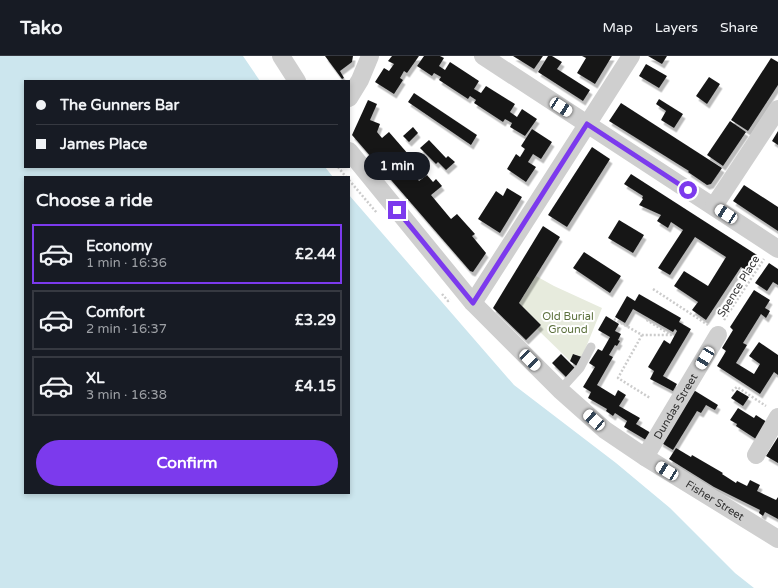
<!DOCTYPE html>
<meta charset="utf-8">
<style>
:root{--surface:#171b24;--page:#242831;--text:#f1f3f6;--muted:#9ea1a6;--line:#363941;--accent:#7c3aed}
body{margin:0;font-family:"Varela Round",sans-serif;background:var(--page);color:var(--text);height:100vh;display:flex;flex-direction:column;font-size:15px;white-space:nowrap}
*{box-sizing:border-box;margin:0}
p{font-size:13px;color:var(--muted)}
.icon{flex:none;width:22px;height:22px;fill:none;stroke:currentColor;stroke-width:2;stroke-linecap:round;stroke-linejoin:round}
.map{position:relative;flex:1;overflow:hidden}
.side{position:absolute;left:24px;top:120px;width:326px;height:318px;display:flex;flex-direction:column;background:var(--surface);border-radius:0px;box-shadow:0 2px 6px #0003}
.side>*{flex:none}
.guide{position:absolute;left:24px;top:24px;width:326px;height:88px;border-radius:0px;box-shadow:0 2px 6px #0003;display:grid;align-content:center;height:88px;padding:0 12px;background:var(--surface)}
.end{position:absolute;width:18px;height:18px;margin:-9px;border:5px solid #7c3aed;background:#fff;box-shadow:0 0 0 2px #fff}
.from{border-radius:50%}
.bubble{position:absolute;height:28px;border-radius:14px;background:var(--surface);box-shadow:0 2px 6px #0003;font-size:13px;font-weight:700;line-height:28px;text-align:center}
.car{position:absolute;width:12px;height:24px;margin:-12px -6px;border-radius:5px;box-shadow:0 0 3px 1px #0007;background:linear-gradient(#fff 24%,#345 0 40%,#fff 0 76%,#345 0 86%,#fff 0)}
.guide b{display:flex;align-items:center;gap:14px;height:38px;font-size:15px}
.guide b+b{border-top:1px solid var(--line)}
.guide i{width:10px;height:10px;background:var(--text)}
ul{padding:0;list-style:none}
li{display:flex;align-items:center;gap:12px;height:60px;margin:0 8px 6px;padding:0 4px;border:2px solid var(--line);border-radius:0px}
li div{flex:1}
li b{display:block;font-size:15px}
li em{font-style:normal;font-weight:700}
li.selected{border-color:var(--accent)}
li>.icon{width:36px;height:36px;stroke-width:1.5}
h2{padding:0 12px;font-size:18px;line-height:48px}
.primary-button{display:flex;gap:8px;margin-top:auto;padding:8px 12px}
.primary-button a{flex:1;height:46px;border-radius:24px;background:var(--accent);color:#fff;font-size:16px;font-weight:700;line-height:46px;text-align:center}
header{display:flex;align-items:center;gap:24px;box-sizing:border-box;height:56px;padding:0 20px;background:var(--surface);border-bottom:1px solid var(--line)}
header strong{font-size:19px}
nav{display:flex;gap:22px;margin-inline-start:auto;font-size:14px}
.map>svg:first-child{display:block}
</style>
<header>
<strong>Tako</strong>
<nav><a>Map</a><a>Layers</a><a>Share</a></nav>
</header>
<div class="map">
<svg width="778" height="532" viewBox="0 0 778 532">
<defs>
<filter id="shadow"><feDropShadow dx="2.5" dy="4.5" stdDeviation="0" flood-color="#0004"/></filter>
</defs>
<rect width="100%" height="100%" fill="#fff"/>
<path fill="#e7ebdd" d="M536,220L554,230L602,252L582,301L574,298L570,305L537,273L541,269L519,247Z"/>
<path fill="#cce6ee" d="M0,0H243L260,25H25V111H325L333,121H25V437H349V139L514,329L616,407L670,452L735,517L754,532H0Z"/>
<path fill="#191919" filter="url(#shadow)" d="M325,0H353L352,6L340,15L344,22L342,23Z
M392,0H419L407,17L404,15L400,22L403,24L394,38L375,26L384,12L389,15L394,8L388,5Z
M424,0H440L444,2L439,10L445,14L450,6L479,25L474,33L481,37L486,30L515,48L510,56L517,61L522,53L537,63L525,80L510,71L512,67L505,63L503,66L474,47L476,44L470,40L468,43L439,24L441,21L434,17L432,20L417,10Z
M513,0H543L534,13Z
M548,0H552L562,6L557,13L590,34L583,45L538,16Z
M582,0H612L595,28L577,17L586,2Z
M648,0H667L662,8Z
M771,2L778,6V29L748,75L731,64Z
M646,8L667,20L659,32L639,20Z
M709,21L720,28L707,48L696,40Z
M414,37L477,79L471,89L408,46Z
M659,43L683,58L674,72L661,64L666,55L656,48Z
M368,44L377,48L370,64L380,68L377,76L382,82L389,76L415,106L424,117L417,122L419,125L427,119L433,126L436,123L442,130L431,139L451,163L457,158L475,178L472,180L486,197L473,216L470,215L352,79Z
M621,47L722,112L711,128L707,129L688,116L689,115L609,65Z
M730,65L746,76L723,110L707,99Z
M413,71L418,77L409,86L403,80Z
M532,73L552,86L541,103L533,98L528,106L536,111L526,126L507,113L516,98L520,101L525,93L521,90Z
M778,75V89L772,85Z
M429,84L446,102L448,100L455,106L446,114L438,106L436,108L420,92Z
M592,91L610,103L567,171L548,159Z
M631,118L757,199L747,215L741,211L706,264L692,254L698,246L674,230L684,215L708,230L726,201L695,181L670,219L658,212L683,174L671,166L668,172L657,165L661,159L639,149L643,143L642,142L643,140L624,128Z
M744,129L778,151V175L733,145Z
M507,132L522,141L500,177L478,163L496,135L503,140Z
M619,164L644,179L633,197L608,182Z
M543,170L560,181L519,247L541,269L526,284L493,252Z
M584,196L621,220L610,237L573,212Z
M769,207L778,213V229L773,226L767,235L755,227Z
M754,234L770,244L765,252L770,255L766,262L761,258L743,287L747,289L736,307L754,318L760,308L749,300L759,286L778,299V319L774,316L760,338L717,310L726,295L722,292L733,274L730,271Z
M639,238L681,262L679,266L691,273L663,320L677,328L673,335L650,323L654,315L648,311L664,284L670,288L677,275L675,273L673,276L633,253L625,267L615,261L627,240L635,245Z
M606,260L619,268L615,275L621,278L618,284L620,285L617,290L615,289L609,299L613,301L597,329L615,340L618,334L626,339L619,350L640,362L636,368L651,377L646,384L624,371L627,365L615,357L613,360L606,355L607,353L588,342L591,336L583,331L595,311L589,307L598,293L602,295L610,281L598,274Z
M561,298L576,313L567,322L552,307Z
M573,298L582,301L578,311L570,305Z
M692,333L718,349L715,354L706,349L701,357L697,355L673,394L660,386Z
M737,334L749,341L743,350L731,342Z
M738,352L754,362L756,359L770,368L759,385L736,370L737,368L730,364Z
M778,381V407L766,400Z
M676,392L691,401L692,399L723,417L722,418L736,427L737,425L747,430L750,424L760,429L757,435L776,444L778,441V463L765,456L763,460L759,457L760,454L714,431L669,403Z"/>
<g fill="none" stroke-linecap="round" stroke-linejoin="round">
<path stroke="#ccc" stroke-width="2.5" stroke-dasharray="2 2" stroke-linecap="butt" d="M338,111L346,121
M349,124L377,157
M653,233L708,269
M442,238L448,245L450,243
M614,263L642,279H671L645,263
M724,264L764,203
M642,279L618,322L650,342
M732,335L737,331L766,350"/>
<path stroke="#cfcfcf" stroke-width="9" d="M560,334L580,312L591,291"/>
<g stroke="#cfcfcf" stroke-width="18">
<path d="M281,0L297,25"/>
<path d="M483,0L778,193"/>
<path d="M349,42L360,24L370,0"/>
<path id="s1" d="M349,95L473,247L560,334L605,374L645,401L778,483"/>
<path d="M714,150L778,53"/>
<path d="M473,247L631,0"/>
<path d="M756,399L778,361"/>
<path id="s2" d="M645,401L718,279"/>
</g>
</g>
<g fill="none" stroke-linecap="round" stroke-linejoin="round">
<path stroke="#7c3aed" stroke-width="5" d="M397,154L473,247L587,68L688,134"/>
</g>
<g text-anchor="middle" stroke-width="4" stroke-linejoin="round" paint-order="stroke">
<g font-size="11" fill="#323232" stroke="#fff">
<text transform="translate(738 230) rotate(-58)" y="4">Spence Place</text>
<text dy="4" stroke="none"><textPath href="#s2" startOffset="59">Dundas Street</textPath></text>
<text dy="4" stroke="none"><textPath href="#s1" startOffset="510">Fisher Street</textPath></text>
</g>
<g font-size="11" fill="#5b703c" stroke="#fff">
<text x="568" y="264">Old Burial<tspan x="568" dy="13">Ground</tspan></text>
</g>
</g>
</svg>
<i class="end from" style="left:688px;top:134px"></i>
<i class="end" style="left:397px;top:154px"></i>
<div class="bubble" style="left:364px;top:96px;width:66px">1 min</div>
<i class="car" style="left:561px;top:51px;rotate:123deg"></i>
<i class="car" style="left:726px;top:158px;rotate:303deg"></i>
<i class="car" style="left:705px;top:302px;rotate:211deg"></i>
<i class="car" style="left:530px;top:304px;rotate:135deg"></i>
<i class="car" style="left:594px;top:364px;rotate:312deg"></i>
<i class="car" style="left:667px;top:415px;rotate:301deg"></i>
<div class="guide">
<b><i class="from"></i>The Gunners Bar</b>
<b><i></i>James Place</b>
</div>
<section class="side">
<h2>Choose a ride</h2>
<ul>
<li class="selected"><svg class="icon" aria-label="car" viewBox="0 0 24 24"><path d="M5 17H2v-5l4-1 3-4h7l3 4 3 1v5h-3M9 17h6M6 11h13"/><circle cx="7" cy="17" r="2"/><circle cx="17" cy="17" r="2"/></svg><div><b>Economy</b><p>1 min · 16:36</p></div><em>£2.44</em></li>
<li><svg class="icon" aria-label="car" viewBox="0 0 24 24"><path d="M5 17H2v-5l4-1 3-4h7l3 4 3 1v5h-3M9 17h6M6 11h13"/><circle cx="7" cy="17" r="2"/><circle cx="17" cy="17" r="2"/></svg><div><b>Comfort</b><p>2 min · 16:37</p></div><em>£3.29</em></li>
<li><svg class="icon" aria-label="car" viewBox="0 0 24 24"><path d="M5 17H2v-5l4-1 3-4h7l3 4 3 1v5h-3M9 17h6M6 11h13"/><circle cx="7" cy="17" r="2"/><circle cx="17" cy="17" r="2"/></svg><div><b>XL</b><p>3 min · 16:38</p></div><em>£4.15</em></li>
</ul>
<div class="primary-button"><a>Confirm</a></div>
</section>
</div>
